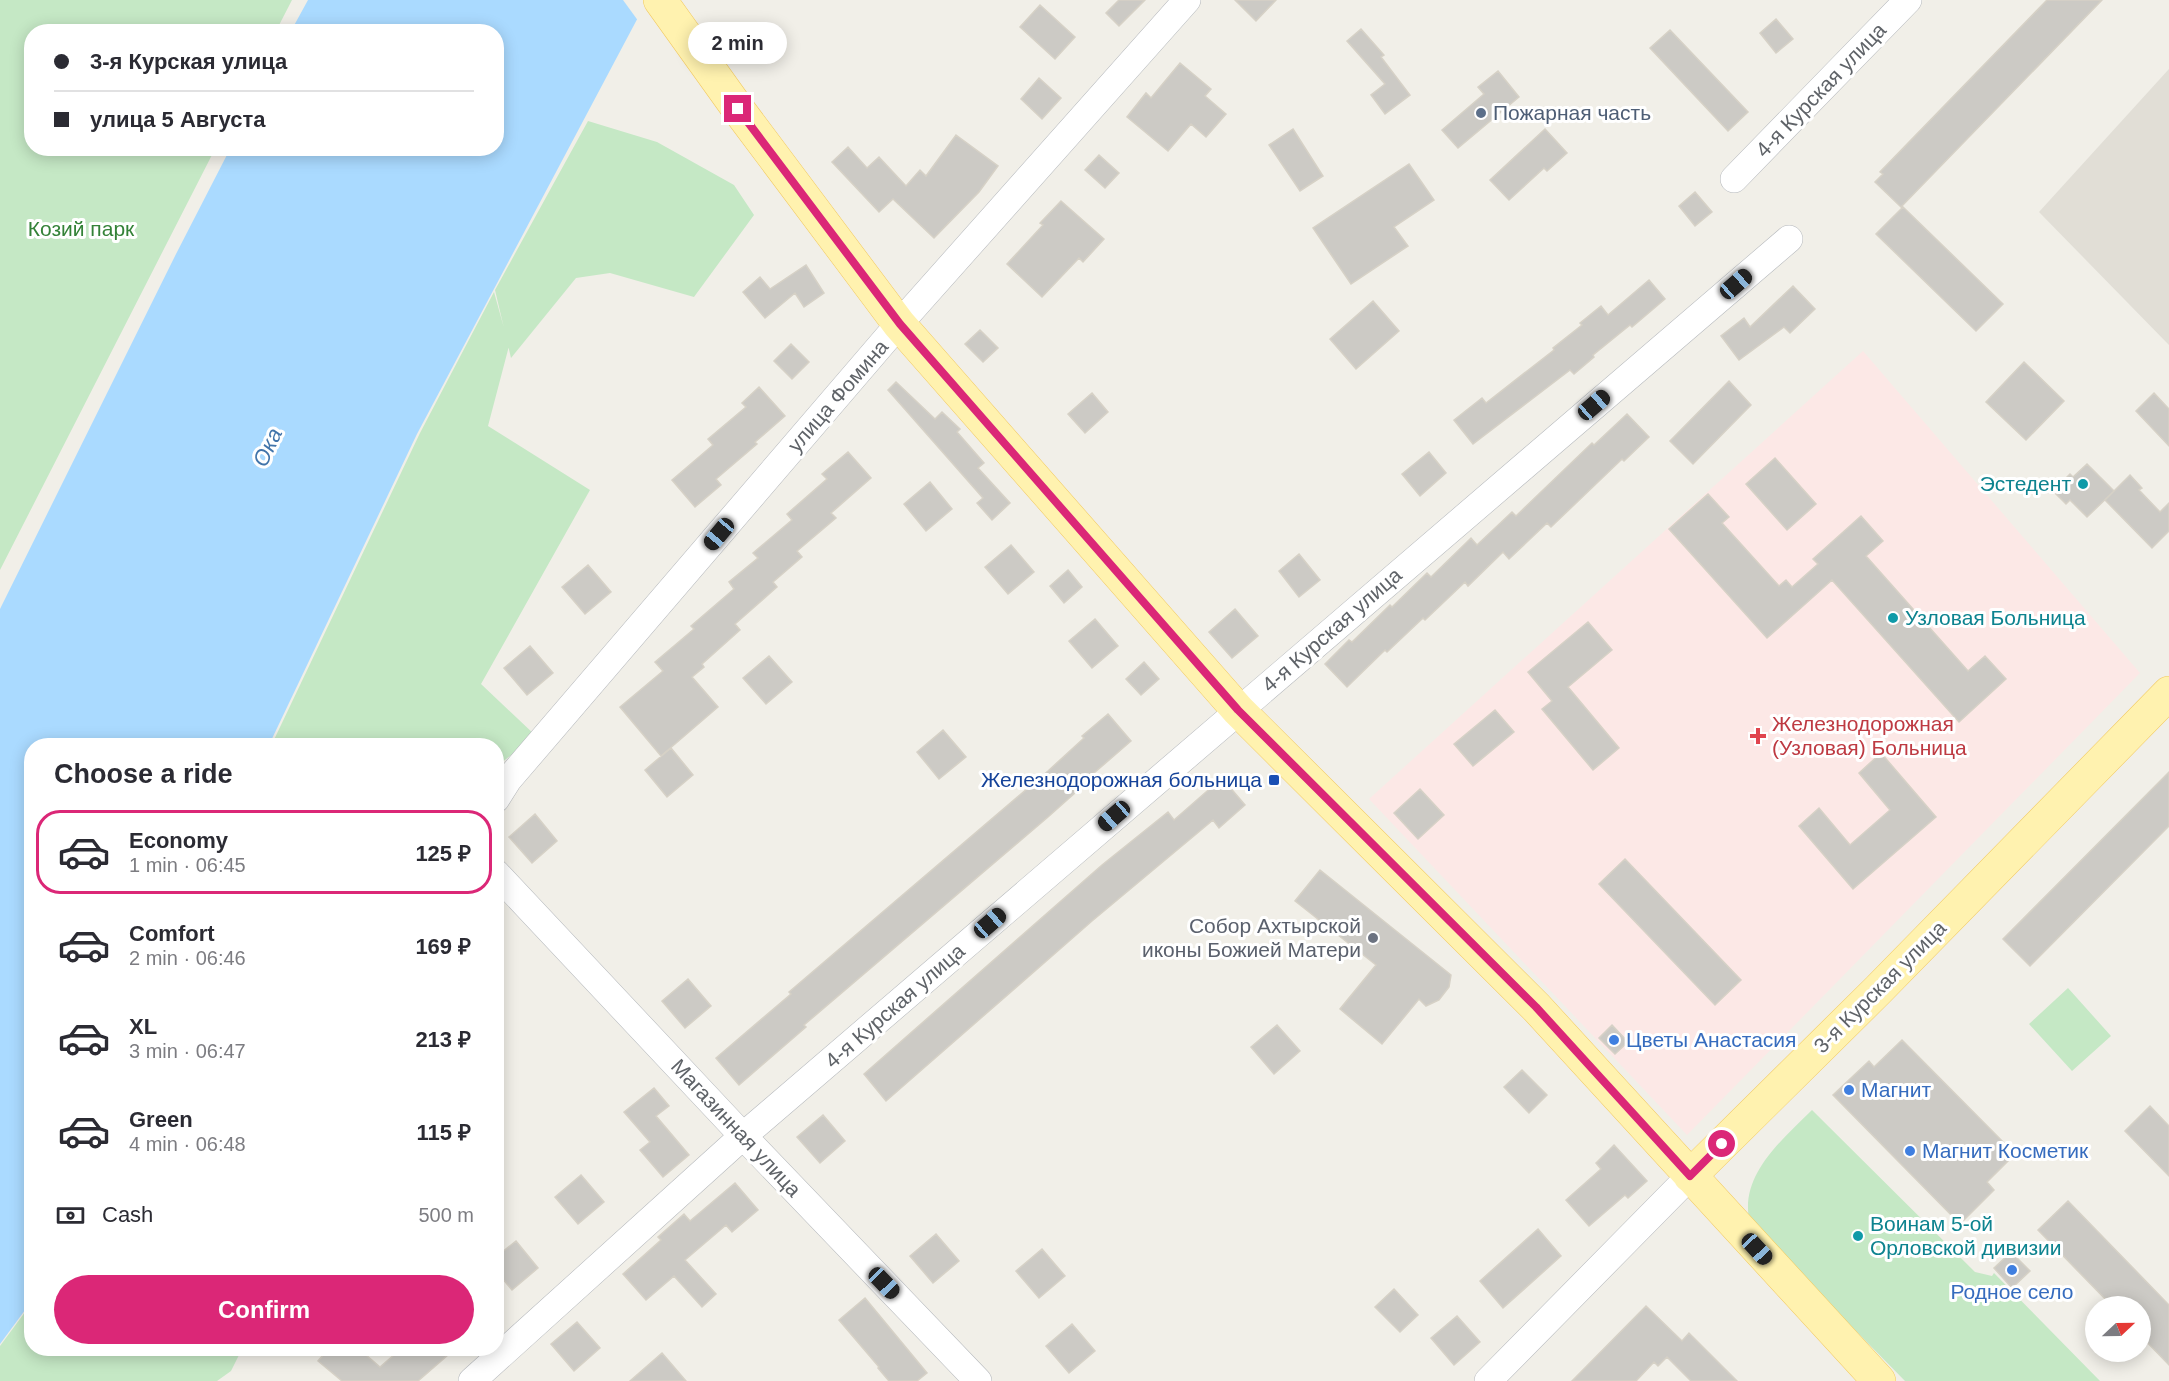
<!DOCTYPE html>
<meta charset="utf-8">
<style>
:root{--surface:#fff;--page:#f7f7f7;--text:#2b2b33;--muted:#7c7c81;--line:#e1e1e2;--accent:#db2777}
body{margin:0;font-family:Arial,sans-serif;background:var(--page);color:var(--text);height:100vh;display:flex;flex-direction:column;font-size:22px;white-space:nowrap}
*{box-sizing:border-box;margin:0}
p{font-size:20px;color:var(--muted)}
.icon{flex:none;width:33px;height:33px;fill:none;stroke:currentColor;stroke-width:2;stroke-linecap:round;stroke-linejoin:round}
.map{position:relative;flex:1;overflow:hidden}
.drawer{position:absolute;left:24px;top:738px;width:480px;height:618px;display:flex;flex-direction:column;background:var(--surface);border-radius:24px;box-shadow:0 3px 15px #0003}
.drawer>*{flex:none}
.banner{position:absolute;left:24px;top:24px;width:480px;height:132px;border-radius:24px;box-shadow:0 3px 15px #0003;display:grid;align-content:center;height:132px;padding:0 30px;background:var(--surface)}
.needle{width:39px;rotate:68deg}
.buttons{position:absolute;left:2085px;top:1296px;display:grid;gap:12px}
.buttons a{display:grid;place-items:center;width:66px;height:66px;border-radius:50%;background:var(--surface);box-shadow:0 3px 15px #0003;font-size:30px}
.end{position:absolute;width:27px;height:27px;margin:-14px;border:8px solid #db2777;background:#fff;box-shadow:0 0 0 3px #fff}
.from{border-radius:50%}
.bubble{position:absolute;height:42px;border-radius:21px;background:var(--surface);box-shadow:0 3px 15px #0003;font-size:20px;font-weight:800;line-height:42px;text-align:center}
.car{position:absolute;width:18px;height:36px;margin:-18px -9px;border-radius:8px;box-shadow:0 0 4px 2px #0007;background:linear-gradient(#222 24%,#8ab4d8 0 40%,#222 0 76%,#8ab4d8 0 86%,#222 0)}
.banner b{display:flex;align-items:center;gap:21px;height:57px;font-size:22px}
.banner b+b{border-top:2px solid var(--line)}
.banner i{width:15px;height:15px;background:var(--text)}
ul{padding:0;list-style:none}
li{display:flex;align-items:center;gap:18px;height:84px;margin:0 12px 9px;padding:0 18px;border:3px solid transparent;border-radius:24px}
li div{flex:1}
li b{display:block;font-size:22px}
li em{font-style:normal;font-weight:800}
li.current{border-color:var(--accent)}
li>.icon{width:54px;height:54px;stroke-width:1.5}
h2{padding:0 30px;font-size:27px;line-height:72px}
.pay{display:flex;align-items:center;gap:15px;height:66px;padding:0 30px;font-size:22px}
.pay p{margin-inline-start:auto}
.primary-button{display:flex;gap:12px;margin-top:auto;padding:12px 30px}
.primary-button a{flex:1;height:69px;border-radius:36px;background:var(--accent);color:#fff;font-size:24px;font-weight:800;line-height:69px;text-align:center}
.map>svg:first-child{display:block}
</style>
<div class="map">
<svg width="2169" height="1381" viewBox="0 0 2169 1381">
<rect width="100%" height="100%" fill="#f1efe8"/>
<path fill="#e1ded6" d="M2169,69V345L2039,212Z"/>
<path fill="#fce8e6" d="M1863,351L2140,673L1687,1135L1369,799Z"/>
<path fill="#c5e8c5" d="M0,0H292L276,31L32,32V148L215,149L0,570Z
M588,121L657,142L734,185L754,215L694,297L610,273L576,278L511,358L495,290Z
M494,292L509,346L488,426L590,490L481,684L536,736L497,766L496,746H271L420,433Z
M2068,988L2111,1036L2072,1071L2029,1024Z
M1812,1110L1975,1272L1992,1276L1994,1273L2100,1381H1905L1750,1223C1738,1176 1782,1140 1812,1110Z
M31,1304L32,1348L242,1349L231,1371L217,1381H0V1346Z"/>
<path fill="#aadaff" d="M308,0H650L642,10L417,434L269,745L32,746L31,1302L0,1344V609L176,254L230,149L496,148V32L291,31Z"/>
<path fill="#f1efe8" d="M623,0H653L639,22Z"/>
<path fill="#cccac5" stroke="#d6d1c6" stroke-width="1.5" d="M1119,0H1145L1119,26L1106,13Z
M1235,0H1276L1256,21Z
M2047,0H2102L1901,207L1875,182L1883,174L1880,172Z
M1040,5L1075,37L1055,59L1020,27Z
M1776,19L1793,39L1776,53L1760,33Z
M1361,29L1384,55L1381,57L1410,95L1385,114L1371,95L1385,84L1347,41Z
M1670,30L1748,112L1728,131L1650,48Z
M1180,63L1211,89L1205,96L1226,114L1206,137L1191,124L1168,151L1127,117L1146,93L1151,98Z
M1498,71L1519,97L1458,148L1442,130L1484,94L1478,87Z
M1039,78L1061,98L1042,119L1021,99Z
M1293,129L1323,176L1300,191L1269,145Z
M1545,129L1567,153L1547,171L1544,168L1509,200L1490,180Z
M956,135L998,166L979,192L934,238L893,199L879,212L832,162L848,147L867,168L879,157L906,186L920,170L926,176Z
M1099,155L1119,173L1105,188L1085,170Z
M1409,164L1434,200L1394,227L1408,246L1351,284L1313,228Z
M1695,192L1712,212L1695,226L1679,206Z
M1061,201L1104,239L1083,262L1079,258L1042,297L1007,264L1043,225L1040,223Z
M1903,207L2003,304L1976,331L1876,234Z
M806,265L824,293L804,307L795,293L765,318L743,292L760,277L770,289Z
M1649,280L1665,299L1632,327L1630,325L1593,355L1594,357L1574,374L1570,370L1473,444L1454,420L1482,398L1486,403L1554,350L1553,348L1582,325L1580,323L1601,306L1608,315Z
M1793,286L1815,309L1790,333L1784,327L1739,360L1721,336L1744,318L1750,327Z
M1373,301L1399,331L1356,369L1330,339Z
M980,330L998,348L983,362L965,344Z
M791,344L809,362L792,379L774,361Z
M2024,362L2064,401L2026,440L1986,402Z
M1729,381L1751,405L1693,464L1670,441Z
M896,382L935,419L942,412L960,429L957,432L984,463L978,468L1010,503L992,520L977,503L983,498L888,390Z
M759,387L785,416L755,442L757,444L716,479L721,485L695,507L672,480L713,445L708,439L746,407L742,403Z
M1092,393L1108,412L1085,433L1068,414Z
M2154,393L2169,409V446L2136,411Z
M1627,414L1649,437L1624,461L1622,459L1551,527L1547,523L1509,559L1503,552L1468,586L1465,582L1425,620L1423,618L1387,652L1385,650L1347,687L1325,664L1349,640L1352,642L1390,605L1392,607L1427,573L1431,577L1471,538L1477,545L1512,512L1516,516L1592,443L1594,445Z
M848,452L871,478L831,513L836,518L797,551L802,557L773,582L777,587L735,624L740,630L702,664L704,667L692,677L718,707L661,756L620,707L663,671L655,662L694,629L691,626L734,589L729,582L758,558L753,553L792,520L787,514L827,479L822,474Z
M1429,452L1446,473L1420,496L1402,474Z
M1775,458L1816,504L1787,530L1746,484Z
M2087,464L2114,491L2087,517L2070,500L2066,504L2053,491L2070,474L2073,477Z
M2130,475L2142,488L2139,490L2160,512L2169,503V531L2152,548L2105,500Z
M930,482L952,509L926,531L904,504Z
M1708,494L1729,517L1722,523L1779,586L1786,580L1792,587L1818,564L1813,559L1861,516L1883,541L1866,556L1968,671L1985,656L2006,679L1959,722L1832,580L1767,638L1669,529Z
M1011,545L1034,572L1008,594L985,567Z
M1299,554L1320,580L1299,597L1279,571Z
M588,565L611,592L585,614L562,587Z
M1068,570L1082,587L1064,603L1050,586Z
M1235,609L1258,636L1232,658L1209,632Z
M1095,619L1118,646L1092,668L1069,641Z
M1588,622L1612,650L1568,687L1619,748L1593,770L1542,709L1552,701L1528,672Z
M530,646L553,673L527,695L504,668Z
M769,656L792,682L766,704L743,678Z
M1144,662L1159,679L1141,695L1126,679Z
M1495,710L1514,732L1473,766L1454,744Z
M1108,714L1131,741L1094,773L1095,775L1048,817L804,1025L806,1027L739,1085L716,1058L791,994L789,992L1048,771L1084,738L1082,736Z
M943,730L966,757L939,779L917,752Z
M671,748L693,775L667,797L645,770Z
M1881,753L1936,817L1853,889L1799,826L1819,808L1850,845L1890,810L1859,773Z
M2169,772V826L2030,966L2003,939Z
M1222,778L1245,805L1219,828L1213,820L1092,921L886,1101L864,1074L1102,865L1168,812L1174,820Z
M1420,789L1444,815L1418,839L1394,813Z
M535,814L557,841L532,863L509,837Z
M1625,859L1741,980L1715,1005L1599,884Z
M1320,870L1451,975L1449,987L1439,1000L1426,1006L1419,999L1382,1044L1340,1009L1376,965L1295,901Z
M688,979L711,1006L685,1028L662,1001Z
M1277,1025L1300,1051L1274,1074L1251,1047Z
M1612,1025L1628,1042L1615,1054L1599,1038Z
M1902,1040L2015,1154L1987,1182L1994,1190L1960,1224L1833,1095L1869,1061L1874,1067Z
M1522,1070L1547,1095L1529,1113L1504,1087Z
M654,1088L669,1106L656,1116L689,1155L663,1177L640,1150L650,1142L624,1112Z
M2150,1106L2169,1126V1176L2125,1131Z
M823,1115L845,1141L820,1163L797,1137Z
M1614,1145L1647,1181L1628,1198L1625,1195L1589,1226L1566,1200L1601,1169L1596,1163Z
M581,1175L604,1202L578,1224L555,1197Z
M735,1183L758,1210L732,1232L726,1225L685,1260L716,1294L702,1307L674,1276L646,1300L623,1274L661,1240L658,1237L684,1214L690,1221Z
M2068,1201L2169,1305V1365L2140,1335V1306H2112L2038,1230Z
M1538,1229L1561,1256L1503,1308L1480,1281Z
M936,1234L959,1261L933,1283L910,1256Z
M516,1241L538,1268L512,1290L496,1271V1257Z
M1042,1249L1065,1276L1039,1298L1016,1271Z
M2011,1252L2030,1271L2012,1288L1994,1268Z
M1394,1289L1418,1315L1400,1332L1375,1307Z
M865,1298L927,1373L917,1381H889L878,1368L879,1367L839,1320Z
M1646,1306L1682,1341L1689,1333L1737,1381H1691L1667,1357L1658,1366L1654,1362L1636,1381H1572Z
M1457,1316L1480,1342L1454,1365L1431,1338Z
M577,1322L600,1348L574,1371L551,1344Z
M1072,1324L1095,1351L1069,1373L1046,1346Z
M329,1348H358L380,1367L402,1348H456L418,1381H342L318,1361Z
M662,1353L686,1381H630Z"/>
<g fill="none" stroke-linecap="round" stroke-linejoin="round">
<defs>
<path id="minor" d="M1734,179L1908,0
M496,799L508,780L899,324L1187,0
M496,873L743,1136L978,1381
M472,1381L743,1136L1789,239
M1488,1381L1690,1176"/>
<path id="major" d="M660,0L738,109L899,324L1238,710L1536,1007L1879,1381
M1690,1176L1878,990L2169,693"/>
</defs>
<use href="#minor" stroke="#b5b8bc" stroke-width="28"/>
<use href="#major" stroke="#f2c960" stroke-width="34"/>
<use href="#minor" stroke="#fff" stroke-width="27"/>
<use href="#major" stroke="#fff2af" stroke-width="33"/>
</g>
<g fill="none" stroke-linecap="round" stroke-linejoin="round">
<path stroke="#db2777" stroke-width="8" d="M738,109L900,324L1238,710L1536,1007L1690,1176L1722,1144"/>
</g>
<circle fill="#5c6f8a" stroke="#fff" stroke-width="2" cx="1481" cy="113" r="6"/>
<g fill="#0f9aa8" stroke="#fff" stroke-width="2">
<circle cx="2083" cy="484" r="6"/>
<circle cx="1893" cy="618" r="6"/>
<circle cx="1858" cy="1236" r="6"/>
</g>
<path fill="#e0444e" stroke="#fff" stroke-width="2" d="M1755 727h6v6h6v6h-6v6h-6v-6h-6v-6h6z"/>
<rect fill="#1a4fb4" stroke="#fff" stroke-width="2" x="1268" y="774" width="12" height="12" rx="3"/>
<circle fill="#6b7280" stroke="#fff" stroke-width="2" cx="1373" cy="938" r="6"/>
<g fill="#3f7fe0" stroke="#fff" stroke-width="2">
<circle cx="1614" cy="1040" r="6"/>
<circle cx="1849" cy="1090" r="6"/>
<circle cx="1910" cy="1151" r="6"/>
<circle cx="2012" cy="1270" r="6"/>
</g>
<g text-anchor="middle" stroke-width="6" stroke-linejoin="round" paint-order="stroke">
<g font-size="21" fill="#5f6368" stroke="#fff">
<text transform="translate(1821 90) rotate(-46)" y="7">4-я Курская улица</text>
<text transform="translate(838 396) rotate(-49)" y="7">улица Фомина</text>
<text transform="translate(1332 630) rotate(-41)" y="7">4-я Курская улица</text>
<text transform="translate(1880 987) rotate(-45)" y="7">3-я Курская улица</text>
<text transform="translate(895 1006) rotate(-41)" y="7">4-я Курская улица</text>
<text transform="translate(736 1128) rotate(47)" y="7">Магазинная улица</text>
</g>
<g font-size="21" fill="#4e5e75" stroke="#fff" text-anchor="start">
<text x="1493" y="120">Пожарная часть</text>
</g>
<g font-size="21" fill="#348238" stroke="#fff">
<text x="81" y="236">Козий парк</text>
</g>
<g font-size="21" fill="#0d838f" stroke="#fff" text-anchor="start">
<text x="2071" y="491" text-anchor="end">Эстедент</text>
<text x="1905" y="625">Узловая Больница</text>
<text x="1870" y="1231">Воинам 5-ой<tspan x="1870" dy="24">Орловской дивизии</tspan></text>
</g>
<g font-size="21" fill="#be3a42" stroke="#fff" text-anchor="start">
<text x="1772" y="731">Железнодорожная<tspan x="1772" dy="24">(Узловая) Больница</tspan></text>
</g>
<g font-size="21" fill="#164399" stroke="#fff" text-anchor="end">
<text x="1262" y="787">Железнодорожная больница</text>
</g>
<g font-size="21" fill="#5b616d" stroke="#fff" text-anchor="end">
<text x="1361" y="933">Собор Ахтырской<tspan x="1361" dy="24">иконы Божией Матери</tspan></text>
</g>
<g font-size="21" fill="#366cbe" stroke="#fff" text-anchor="start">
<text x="1626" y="1047">Цветы Анастасия</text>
<text x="1861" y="1097">Магнит</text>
<text x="1922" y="1158">Магнит Косметик</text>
<text x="2012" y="1299" text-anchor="middle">Родное село</text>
</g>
<g font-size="22" font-style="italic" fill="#4174aa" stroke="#fff">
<text transform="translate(267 447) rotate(-65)" y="8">Ока</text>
</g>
</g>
</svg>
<div class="buttons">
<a><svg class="needle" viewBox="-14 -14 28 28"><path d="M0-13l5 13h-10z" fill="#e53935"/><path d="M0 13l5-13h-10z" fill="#7c7c81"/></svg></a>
</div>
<i class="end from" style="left:1722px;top:1144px"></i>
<i class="end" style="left:738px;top:109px"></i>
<div class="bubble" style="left:688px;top:22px;width:99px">2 min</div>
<i class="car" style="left:1736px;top:284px;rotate:49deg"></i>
<i class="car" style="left:1594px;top:405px;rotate:49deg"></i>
<i class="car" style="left:719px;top:534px;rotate:220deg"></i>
<i class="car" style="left:1114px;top:816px;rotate:229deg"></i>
<i class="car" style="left:990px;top:923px;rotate:49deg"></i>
<i class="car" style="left:1757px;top:1249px;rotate:137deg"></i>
<i class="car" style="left:884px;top:1283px;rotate:136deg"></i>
<div class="banner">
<b><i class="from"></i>3-я Курская улица</b>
<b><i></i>улица 5 Августа</b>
</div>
<section class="drawer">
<h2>Choose a ride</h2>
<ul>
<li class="current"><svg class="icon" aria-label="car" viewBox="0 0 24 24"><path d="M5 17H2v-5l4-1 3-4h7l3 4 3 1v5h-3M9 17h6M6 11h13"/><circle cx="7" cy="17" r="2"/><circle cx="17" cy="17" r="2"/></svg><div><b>Economy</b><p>1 min · 06:45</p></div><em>125 ₽</em></li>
<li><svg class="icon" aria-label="car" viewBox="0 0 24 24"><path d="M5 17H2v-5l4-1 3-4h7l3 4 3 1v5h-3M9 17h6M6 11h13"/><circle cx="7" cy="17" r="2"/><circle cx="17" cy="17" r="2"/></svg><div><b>Comfort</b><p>2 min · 06:46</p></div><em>169 ₽</em></li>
<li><svg class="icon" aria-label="car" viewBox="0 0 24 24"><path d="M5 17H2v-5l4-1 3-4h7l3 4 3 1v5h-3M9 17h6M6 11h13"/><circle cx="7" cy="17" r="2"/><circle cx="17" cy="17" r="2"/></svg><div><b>XL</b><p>3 min · 06:47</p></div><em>213 ₽</em></li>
<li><svg class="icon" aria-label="car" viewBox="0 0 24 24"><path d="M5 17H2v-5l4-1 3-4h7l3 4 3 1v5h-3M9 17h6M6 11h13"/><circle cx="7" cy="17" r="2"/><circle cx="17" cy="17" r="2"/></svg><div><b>Green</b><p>4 min · 06:48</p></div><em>115 ₽</em></li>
</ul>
<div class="pay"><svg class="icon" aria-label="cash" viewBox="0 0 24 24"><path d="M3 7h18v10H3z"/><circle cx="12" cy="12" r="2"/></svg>Cash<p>500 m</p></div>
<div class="primary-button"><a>Confirm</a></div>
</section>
</div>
